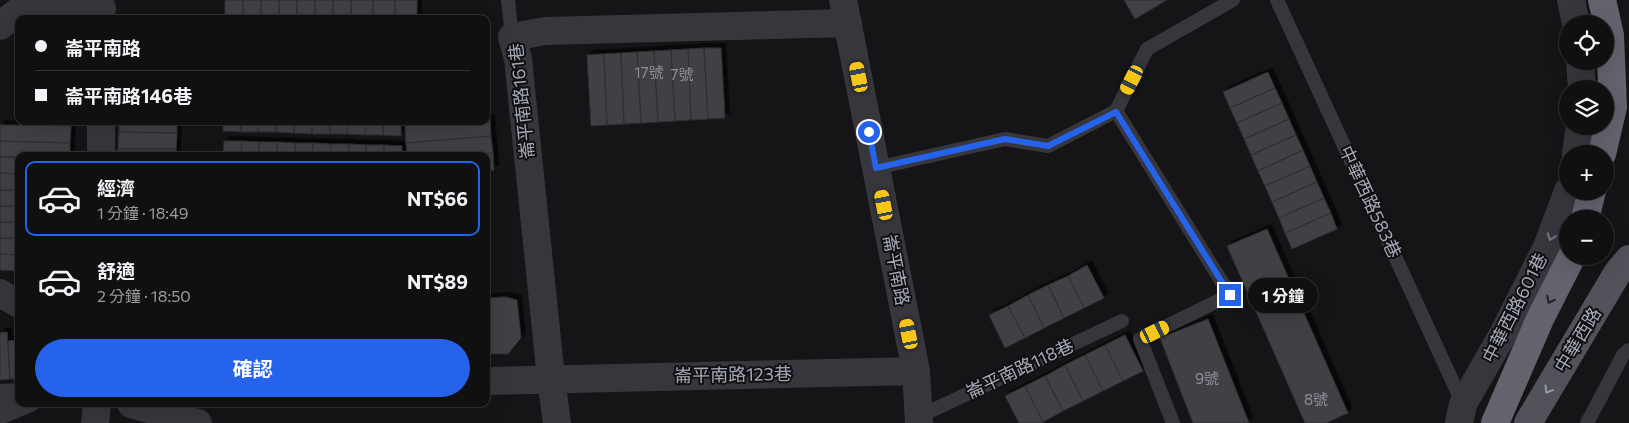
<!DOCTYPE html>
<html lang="zh-TW">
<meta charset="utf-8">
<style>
:root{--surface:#101011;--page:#1e1e1f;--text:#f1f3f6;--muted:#9c9d9f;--line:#303031;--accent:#2563eb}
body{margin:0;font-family:Commissioner,"Noto Sans TC",sans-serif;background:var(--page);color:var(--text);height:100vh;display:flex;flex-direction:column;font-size:19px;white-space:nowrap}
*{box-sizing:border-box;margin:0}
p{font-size:16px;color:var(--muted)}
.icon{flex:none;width:28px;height:28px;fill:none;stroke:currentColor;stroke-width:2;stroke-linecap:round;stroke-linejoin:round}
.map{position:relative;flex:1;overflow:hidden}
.side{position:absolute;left:15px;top:152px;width:475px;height:255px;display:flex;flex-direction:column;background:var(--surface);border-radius:10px;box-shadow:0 5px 20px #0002,0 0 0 1px var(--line)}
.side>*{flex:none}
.top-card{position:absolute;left:15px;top:15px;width:475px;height:110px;border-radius:10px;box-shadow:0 5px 20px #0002,0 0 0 1px var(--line);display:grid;align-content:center;height:110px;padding:0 20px;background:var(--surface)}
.tools{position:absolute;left:1559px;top:15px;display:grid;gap:10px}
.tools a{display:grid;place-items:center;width:55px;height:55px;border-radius:50%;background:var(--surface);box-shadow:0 5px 20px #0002,0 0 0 1px var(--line);font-size:25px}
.end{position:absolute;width:22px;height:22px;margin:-11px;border:6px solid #2563eb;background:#fff;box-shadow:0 0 0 2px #fff}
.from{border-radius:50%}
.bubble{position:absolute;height:35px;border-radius:18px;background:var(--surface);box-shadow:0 5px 20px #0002,0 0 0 1px var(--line);font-size:16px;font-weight:700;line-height:35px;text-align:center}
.car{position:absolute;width:15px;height:30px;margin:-15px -8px;border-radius:6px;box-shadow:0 0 4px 1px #0007;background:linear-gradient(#f5c518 24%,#345 0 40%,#f5c518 0 76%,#345 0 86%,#f5c518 0)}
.top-card b{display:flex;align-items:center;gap:18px;height:48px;font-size:19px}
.top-card b+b{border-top:1px solid var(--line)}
.top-card i{width:12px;height:12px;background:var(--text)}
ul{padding:9px 0 0;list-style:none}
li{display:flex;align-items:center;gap:15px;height:75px;margin:0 10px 8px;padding:0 10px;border:2px solid transparent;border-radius:10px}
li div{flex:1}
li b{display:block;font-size:19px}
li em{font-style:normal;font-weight:700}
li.current{border-color:var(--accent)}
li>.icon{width:45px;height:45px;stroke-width:1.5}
.action{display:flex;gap:10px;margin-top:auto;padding:10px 20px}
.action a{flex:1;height:58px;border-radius:30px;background:var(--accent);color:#fff;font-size:20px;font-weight:700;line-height:58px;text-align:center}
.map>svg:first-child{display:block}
</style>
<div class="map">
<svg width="1629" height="423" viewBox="0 0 1629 423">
<defs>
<filter id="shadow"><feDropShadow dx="4.5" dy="-4.5" stdDeviation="0" flood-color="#0009"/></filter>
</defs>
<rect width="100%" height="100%" fill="#151517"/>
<path fill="#3f3f44" stroke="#302f33" filter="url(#shadow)" d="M225,0H243V19H225Z
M243,0H261V19H243Z
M261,0H279V19H261Z
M279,0H297V19H279Z
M297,0H315V19H297Z
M315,0H333V19H315Z
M333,0H351V19H333Z
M351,0H373V19H351Z
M373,0H395V19H373Z
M395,0H417V19H395Z
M1124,0H1167L1135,19Z
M704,48H721L725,118L708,119Z
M704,48L708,119L691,120L688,49Z
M688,49L691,120L675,121L671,50Z
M671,50L675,121L658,122L654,51Z
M654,51L658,122L641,123L637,52Z
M637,52L641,123L624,124L621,53Z
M621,53L624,124L607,125L604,54Z
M604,54L607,125L591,126L587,55Z
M1268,72L1275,88L1230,108L1223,92Z
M1275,88L1282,103L1237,123L1230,108Z
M1282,103L1289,119L1244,139L1237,123Z
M486,119H490L491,136L406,143L405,126L458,121H486Z
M1289,119L1296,135L1251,155L1244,139Z
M119,121H177V133L119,132Z
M223,121H241V132L223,131Z
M241,121H259L258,132H241Z
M259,121H276V132H258Z
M276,121H294V133L276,132Z
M294,121H312V134L294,133Z
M312,121H330V134H312Z
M330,121H348L347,134H330Z
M348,121H366L365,135L347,134Z
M366,121H383V135H365Z
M383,121H401V136L383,135Z
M419,121H458L419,125Z
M0,125L71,126L70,143L0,141Z
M119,132L177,133L176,149H118Z
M1296,135L1303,150L1258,171L1251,155Z
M491,136L493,153L454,156H407L406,143Z
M0,141L70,143V156L0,157Z
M224,141H242L241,156H223Z
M242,141L259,142V156H241Z
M259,142H277V156H259Z
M277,142L295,143V156H277Z
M295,143H313L312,156H295Z
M313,143L331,144L330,156H312Z
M331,144H349L348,156H330Z
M349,144L366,145V156H348Z
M366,145H384V156H366Z
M384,145L402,146V156H384Z
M118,149H176V156H118Z
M1303,150L1310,166L1265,186L1258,171Z
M493,153L494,170L486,171V156H454Z
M0,157L19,158V174L0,173Z
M1310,166L1317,182L1272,202L1265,186Z
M0,173L19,174V190H0Z
M1317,182L1324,198L1279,218L1272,202Z
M0,190H19V206H0Z
M1324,198L1331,213L1285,233L1279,218Z
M0,206H19V222H0Z
M1331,213L1337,229L1292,249L1285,233Z
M0,222H19V238H0Z
M1267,229L1348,413L1326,423H1305L1227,246Z
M0,238H19V255L0,254Z
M0,254L19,255V271L0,270Z
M1087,265L1104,298L1084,308L1068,276Z
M1068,276L1084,308L1064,318L1048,285Z
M1048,285L1064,318L1044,328L1028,295Z
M1028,295L1044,328L1025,338L1008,306Z
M506,297L517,300L521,338L508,354H486V298Z
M1008,306L1025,338L1005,348L989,315Z
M1208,319L1249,423H1193L1160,338Z
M7,332L10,379L0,380V333Z
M1125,335L1143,371L1123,381L1105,345Z
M19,340V379H10L8,341Z
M1105,345L1123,381L1103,391L1085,355Z
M1085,355L1103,391L1083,401L1065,365Z
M1065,365L1083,401L1063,411L1045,376Z
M1045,376L1063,411L1043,422L1025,386Z
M1025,386L1043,422L1041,423H1019L1005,396Z"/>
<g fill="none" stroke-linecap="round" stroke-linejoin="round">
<path stroke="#36363c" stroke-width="14" d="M508,0L512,37
M1277,0L1463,404
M1116,111L1147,49L1233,0
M876,168L1005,139L1048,146L1116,111L1230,295L1140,339L1173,423
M918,417L1122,321
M0,418L33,404
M1587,423L1623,355L1629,350"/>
<path stroke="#36363c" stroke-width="28" d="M843,0L916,371L919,423
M1571,0L1576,24
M0,26L26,5L102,8
M1580,61L1582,89
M1576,154L1580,126
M101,156V121
M0,293L19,304
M486,381L916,371
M0,398L19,397
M131,404L198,423
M95,423L97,404
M557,423L551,378L518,59L512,37L545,31L848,23
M1459,423L1463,404L1502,336L1547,247L1568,191"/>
<path stroke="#52525b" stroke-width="28" d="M1528,423L1618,272L1629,259"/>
<path stroke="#62636d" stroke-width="28" d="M1602,154L1613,107L1610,35L1602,0
M1585,219L1592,191
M1495,423L1540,319L1572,256"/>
</g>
<defs><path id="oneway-chevron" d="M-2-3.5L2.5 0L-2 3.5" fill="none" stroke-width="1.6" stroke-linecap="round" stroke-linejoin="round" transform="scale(1.25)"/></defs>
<use stroke="#747580" href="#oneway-chevron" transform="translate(1551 237) rotate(110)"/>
<use stroke="#202124" href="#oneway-chevron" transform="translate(1550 300) rotate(117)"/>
<use stroke="#9598a5" href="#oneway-chevron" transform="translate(1548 390) rotate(121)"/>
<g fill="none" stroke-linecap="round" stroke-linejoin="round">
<path stroke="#2563eb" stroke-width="6" d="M869,132L876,168L1005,139L1048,146L1116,112L1230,295"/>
</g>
<g text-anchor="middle" stroke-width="4" stroke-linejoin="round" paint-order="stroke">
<g font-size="15" fill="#8c8e9b">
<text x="649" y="78">17號</text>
<text x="682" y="80">7號</text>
<text x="1207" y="384">9號</text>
<text x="1316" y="405">8號</text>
</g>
<g font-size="18" fill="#a6a9b8" stroke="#101012">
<text transform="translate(522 101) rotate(-96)" y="6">崙平南路161巷</text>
<text transform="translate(1370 202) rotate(65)" y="6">中華西路583巷</text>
<text transform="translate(896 270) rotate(79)" y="6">崙平南路</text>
<text transform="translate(1515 308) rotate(-63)" y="6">中華西路601巷</text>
<text transform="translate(1578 340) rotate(-59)" y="6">中華西路</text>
<text transform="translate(1020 369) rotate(-25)" y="6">崙平南路118巷</text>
<text transform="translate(733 375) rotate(-1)" y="6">崙平南路123巷</text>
</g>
</g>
</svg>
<div class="tools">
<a><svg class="icon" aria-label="locate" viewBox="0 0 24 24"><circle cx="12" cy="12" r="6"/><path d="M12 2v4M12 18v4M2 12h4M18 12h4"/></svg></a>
<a><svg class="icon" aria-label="layers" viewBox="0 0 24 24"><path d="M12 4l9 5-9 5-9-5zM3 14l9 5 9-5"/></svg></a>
<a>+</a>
<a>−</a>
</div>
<i class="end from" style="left:869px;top:132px"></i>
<i class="end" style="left:1230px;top:295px"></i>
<div class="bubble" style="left:1248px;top:278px;width:70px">1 分鐘</div>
<i class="car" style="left:859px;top:77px;rotate:349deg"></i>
<i class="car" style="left:1132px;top:80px;rotate:207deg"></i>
<i class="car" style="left:884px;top:205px;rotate:349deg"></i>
<i class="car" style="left:1155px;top:332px;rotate:64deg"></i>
<i class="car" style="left:909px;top:334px;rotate:349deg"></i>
<div class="top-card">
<b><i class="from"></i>崙平南路</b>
<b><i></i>崙平南路146巷</b>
</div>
<section class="side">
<ul>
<li class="current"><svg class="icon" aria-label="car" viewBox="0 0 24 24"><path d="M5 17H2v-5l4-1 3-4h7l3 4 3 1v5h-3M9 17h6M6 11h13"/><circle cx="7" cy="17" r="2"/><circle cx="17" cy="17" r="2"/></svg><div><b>經濟</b><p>1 分鐘 · 18:49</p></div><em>NT$66</em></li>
<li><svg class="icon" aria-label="car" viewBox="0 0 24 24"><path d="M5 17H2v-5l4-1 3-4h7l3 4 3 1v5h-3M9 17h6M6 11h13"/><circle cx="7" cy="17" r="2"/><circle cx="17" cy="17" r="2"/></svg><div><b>舒適</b><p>2 分鐘 · 18:50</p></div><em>NT$89</em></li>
</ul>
<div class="action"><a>確認</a></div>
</section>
</div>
